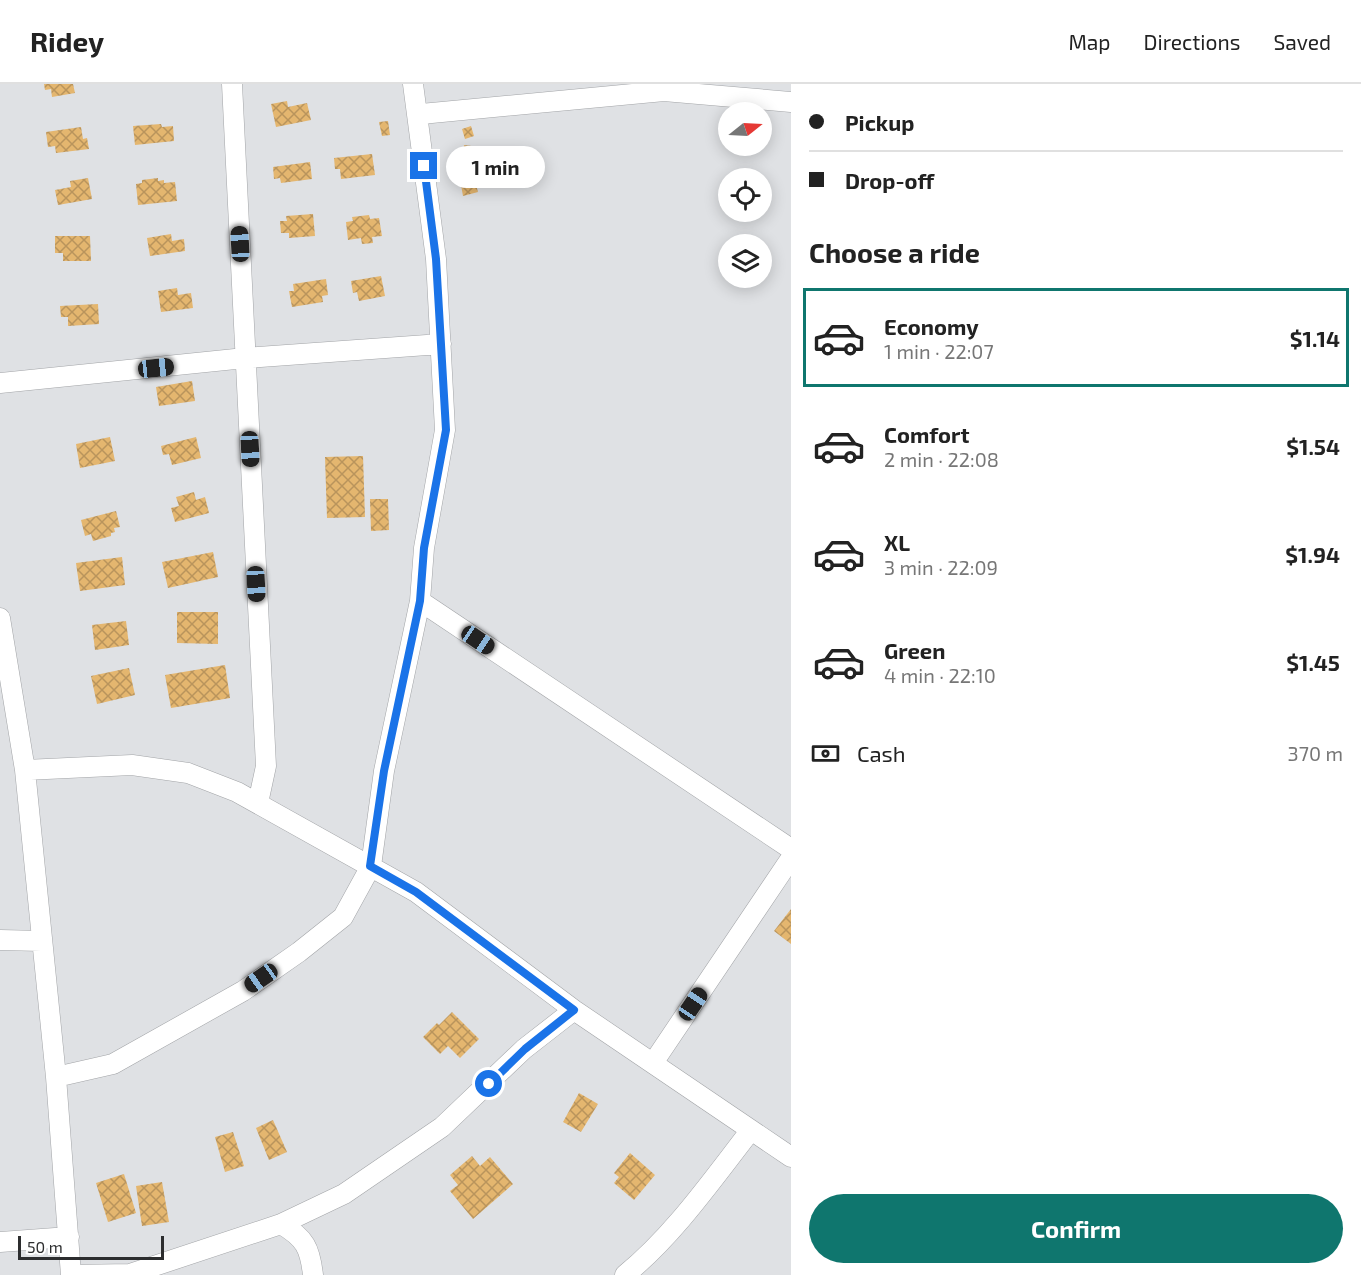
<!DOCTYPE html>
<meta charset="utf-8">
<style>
:root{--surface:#fff;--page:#f2f2f2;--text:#222;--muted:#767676;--line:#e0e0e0;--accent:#0f766e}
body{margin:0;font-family:"Exo 2",sans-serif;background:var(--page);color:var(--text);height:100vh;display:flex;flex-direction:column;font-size:22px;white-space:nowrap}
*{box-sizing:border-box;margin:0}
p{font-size:20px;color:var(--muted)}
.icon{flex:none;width:33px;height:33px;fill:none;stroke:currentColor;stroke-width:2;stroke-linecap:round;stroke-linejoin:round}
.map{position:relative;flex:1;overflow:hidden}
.side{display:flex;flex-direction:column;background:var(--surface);width:570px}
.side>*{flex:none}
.guide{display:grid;align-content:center;height:132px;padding:0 18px;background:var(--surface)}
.needle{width:39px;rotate:72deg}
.buttons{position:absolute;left:718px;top:18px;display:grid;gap:12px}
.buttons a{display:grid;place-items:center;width:54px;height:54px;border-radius:50%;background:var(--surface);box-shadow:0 3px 15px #0003;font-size:30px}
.scale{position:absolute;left:18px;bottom:15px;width:146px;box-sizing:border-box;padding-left:6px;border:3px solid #2c2d2e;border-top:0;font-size:16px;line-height:21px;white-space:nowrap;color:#2c2d2e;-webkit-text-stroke:4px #fff;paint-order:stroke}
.end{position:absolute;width:27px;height:27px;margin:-14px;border:8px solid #1a73e8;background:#fff;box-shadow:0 0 0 3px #fff}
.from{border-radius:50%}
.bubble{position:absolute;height:42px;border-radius:21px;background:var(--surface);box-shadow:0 3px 15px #0003;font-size:20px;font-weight:700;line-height:42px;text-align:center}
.car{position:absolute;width:18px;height:36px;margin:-18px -9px;border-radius:8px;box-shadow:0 0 4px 2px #0007;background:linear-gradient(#222 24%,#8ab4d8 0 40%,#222 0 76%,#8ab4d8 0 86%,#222 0)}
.guide b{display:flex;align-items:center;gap:21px;height:57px;font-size:22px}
.guide b+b{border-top:2px solid var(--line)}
.guide i{width:15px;height:15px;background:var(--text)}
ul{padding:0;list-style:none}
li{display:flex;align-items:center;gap:18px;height:99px;margin:0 12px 9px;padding:0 6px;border:3px solid transparent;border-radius:0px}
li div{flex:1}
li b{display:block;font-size:22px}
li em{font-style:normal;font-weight:700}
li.current{border-color:var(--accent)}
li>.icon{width:54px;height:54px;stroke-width:1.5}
h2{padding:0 18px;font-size:27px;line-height:72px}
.pay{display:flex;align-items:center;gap:15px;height:66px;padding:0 18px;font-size:22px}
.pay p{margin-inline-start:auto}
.cta{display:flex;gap:12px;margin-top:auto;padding:12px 18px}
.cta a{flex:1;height:69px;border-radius:36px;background:var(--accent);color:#fff;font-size:24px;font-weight:700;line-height:69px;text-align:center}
header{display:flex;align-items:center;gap:36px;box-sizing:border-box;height:84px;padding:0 30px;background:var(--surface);border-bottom:2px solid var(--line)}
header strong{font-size:28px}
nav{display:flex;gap:33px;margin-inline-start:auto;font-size:21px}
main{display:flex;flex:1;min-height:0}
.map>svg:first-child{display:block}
</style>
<header>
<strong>Ridey</strong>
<nav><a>Map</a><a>Directions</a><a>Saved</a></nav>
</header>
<main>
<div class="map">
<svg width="791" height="1191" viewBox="0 0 791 1191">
<defs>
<pattern id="building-cross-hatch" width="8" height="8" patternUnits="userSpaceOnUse" patternTransform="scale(1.5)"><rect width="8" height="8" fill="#e4b66f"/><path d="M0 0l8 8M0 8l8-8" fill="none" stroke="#b9945c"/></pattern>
</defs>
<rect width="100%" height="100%" fill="#dfe1e4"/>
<path fill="url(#building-cross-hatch)" d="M44,0H73L75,9L52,13L51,5L45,6Z
M287,17L288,23L307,19L311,36L276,43L271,20Z
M388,37L390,51L382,52L379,38Z
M161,40L162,43L173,42L174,57L135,61L133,42Z
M471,42L474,52L465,55L462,45Z
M81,43L83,55L87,54L89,65L56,69L55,62L48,63L46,48Z
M464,61L494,65L490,98L460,94Z
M372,70L375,91L341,95L340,85H335L334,74Z
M310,78L312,95L281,99L280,94L274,95L273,83Z
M88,94L92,115L58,121L55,106L71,103L70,97Z
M158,94V97L164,96V99L175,98L177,117L138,121L136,100L142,99V96Z
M475,97L478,108L463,112L461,101Z
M313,130L315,152L289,154V149H281L280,137H287L286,132Z
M369,131L370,135L379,134L382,152L372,153L373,159L362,160L361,154L348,156L346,138L353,137L352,133Z
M171,150L172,157L184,155L185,167L150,172L147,154Z
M55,152H90L91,177H63V169H55Z
M381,192L385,212L359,217L357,208L353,209L351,197Z
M326,195L328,211L322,212L323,218L292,223L289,207H294L293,200Z
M177,204L178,211L191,209L193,224L161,228L158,207Z
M98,220L99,240L68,242V233H61L60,222Z
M192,297L195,317L159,322L156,303Z
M110,353L115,377L80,384L76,360Z
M196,353L201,374L172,381L169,370L163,371L161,362Z
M363,372L365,433L327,434L325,373Z
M194,408L196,416L205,413L209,429L175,438L171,424L179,422L176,413Z
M370,415H388L389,446L371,447Z
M116,427L120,443L114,444L115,448L111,449V452L93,457L91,450L85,452L81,436Z
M213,468L218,493L168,504L162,478Z
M122,473L125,501L80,507L76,479Z
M177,528H218V560L177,559Z
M126,537L129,561L95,566L92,541Z
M225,581L230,614L171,624L165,591Z
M129,584L135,611L97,620L91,592Z
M791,825V860L774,847Z
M452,928L479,955L460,974L448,962L440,970L423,953L437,939L439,941Z
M579,1009L598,1020L581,1048L563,1038Z
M273,1036L287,1068L269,1076L256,1044Z
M233,1048L244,1082L225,1088L215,1053Z
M630,1069L655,1091L634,1116L614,1099L619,1093L614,1089Z
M472,1072L480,1082L490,1073L513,1100L473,1135L450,1107L458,1101L450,1091Z
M124,1090L136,1129L108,1138L96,1099Z
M162,1098L169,1138L142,1142L136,1102Z"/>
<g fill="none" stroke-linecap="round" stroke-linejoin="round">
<defs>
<path id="minor" d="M232,0L266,682L258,719
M418,35L421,30L664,7L791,18
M0,299L245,274L441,260
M420,517L791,765
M0,534L25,686L56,993L71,1191
M25,686L132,681L188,689L237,708L416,808L574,926L791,1073
M0,856L42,857
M653,979L791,774
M56,993L113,980L243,907L299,868L343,833L371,782L384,687L420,517L424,464L445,346L436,175L413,0
M281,1140C305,1154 310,1164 313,1191
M0,1158L69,1153
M71,1191L130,1190L281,1140L344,1110L442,1043L524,965L574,926
M625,1191C674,1151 712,1096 751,1046"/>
</defs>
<use href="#minor" stroke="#a2a4a7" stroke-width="21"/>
<use href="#minor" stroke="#fff" stroke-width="20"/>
</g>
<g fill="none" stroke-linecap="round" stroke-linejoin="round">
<path stroke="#1a73e8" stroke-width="8" d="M424,82L436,175L446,346L424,464L420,517L384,687L370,782L416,808L574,926L525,965L489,1000"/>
</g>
</svg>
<div class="buttons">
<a><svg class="needle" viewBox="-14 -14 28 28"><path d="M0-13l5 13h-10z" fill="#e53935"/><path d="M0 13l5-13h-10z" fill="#767676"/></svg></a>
<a><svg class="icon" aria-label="locate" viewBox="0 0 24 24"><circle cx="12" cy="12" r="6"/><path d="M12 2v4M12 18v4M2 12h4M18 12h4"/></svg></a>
<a><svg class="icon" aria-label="layers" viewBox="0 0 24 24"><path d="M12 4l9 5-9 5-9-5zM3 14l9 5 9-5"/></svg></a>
</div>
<div class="scale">50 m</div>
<i class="end from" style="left:489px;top:1000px"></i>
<i class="end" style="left:424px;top:82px"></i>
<div class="bubble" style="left:446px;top:62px;width:99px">1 min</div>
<i class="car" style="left:240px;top:160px;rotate:357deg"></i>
<i class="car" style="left:156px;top:284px;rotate:84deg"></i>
<i class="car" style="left:250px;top:365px;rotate:177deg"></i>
<i class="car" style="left:256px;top:500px;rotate:177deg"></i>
<i class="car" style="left:478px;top:556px;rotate:124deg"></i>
<i class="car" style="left:261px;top:894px;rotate:235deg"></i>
<i class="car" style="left:693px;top:920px;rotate:34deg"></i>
</div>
<section class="side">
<div class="guide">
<b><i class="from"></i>Pickup</b>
<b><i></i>Drop-off</b>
</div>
<h2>Choose a ride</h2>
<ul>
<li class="current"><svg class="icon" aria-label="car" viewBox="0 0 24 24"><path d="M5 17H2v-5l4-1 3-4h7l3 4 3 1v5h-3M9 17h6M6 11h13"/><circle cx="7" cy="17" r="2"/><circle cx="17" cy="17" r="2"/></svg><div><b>Economy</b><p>1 min · 22:07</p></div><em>$1.14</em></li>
<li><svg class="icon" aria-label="car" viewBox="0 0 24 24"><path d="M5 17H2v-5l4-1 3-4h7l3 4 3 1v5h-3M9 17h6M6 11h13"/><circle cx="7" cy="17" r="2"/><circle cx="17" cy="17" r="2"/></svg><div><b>Comfort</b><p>2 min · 22:08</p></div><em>$1.54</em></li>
<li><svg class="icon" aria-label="car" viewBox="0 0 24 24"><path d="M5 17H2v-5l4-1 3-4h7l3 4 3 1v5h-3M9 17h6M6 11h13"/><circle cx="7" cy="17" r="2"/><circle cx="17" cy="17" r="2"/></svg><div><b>XL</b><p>3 min · 22:09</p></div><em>$1.94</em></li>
<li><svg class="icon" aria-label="car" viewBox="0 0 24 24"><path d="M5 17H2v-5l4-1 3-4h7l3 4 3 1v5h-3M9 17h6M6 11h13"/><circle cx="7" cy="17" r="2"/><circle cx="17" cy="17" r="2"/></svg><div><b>Green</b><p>4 min · 22:10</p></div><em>$1.45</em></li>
</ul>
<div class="pay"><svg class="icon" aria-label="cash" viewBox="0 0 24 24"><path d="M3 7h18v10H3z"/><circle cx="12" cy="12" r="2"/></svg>Cash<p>370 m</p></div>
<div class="cta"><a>Confirm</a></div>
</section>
</main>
